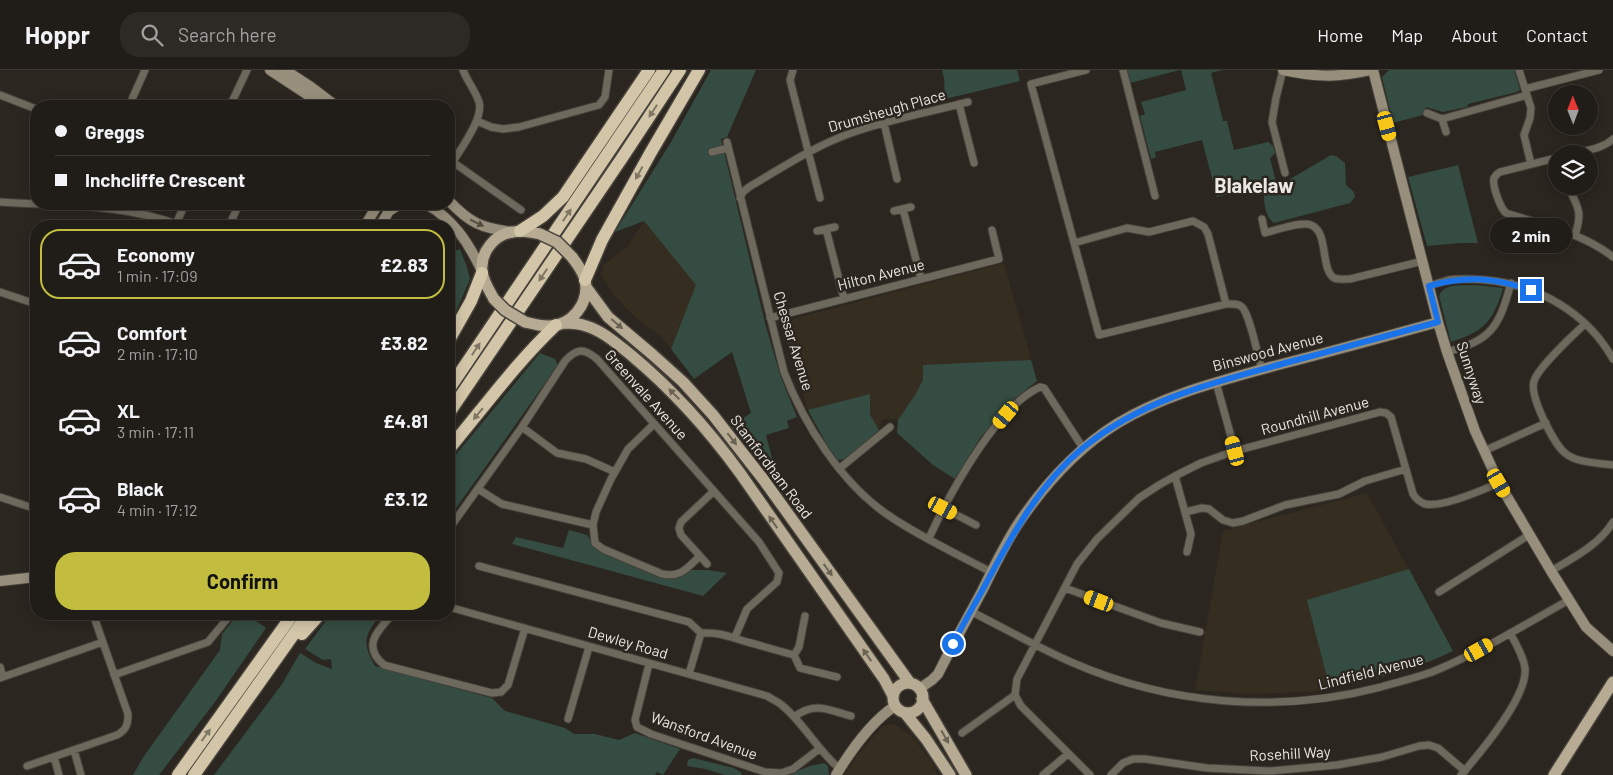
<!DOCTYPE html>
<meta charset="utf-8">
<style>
:root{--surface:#201c17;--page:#2d2924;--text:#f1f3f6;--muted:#a2a1a1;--line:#3d3a36;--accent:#c2bd3f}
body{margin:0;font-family:Barlow,sans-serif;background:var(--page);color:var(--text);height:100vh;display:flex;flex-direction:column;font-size:19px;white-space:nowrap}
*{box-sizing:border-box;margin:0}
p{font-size:16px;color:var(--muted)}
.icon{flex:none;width:28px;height:28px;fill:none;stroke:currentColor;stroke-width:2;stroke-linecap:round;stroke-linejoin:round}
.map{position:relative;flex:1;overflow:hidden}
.sheet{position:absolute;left:30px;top:150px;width:425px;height:400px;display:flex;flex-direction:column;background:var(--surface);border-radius:20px;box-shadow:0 2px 12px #0003,0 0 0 1px var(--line)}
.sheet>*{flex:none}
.hud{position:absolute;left:30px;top:30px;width:425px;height:110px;border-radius:20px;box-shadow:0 2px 12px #0003,0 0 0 1px var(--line);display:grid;align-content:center;height:110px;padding:0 25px;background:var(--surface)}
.needle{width:32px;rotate:359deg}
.controls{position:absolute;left:1548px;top:15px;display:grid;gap:10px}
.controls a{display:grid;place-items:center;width:50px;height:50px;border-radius:50%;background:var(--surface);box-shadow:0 2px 12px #0003,0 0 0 1px var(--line);font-size:25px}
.end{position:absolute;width:22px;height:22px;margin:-11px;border:6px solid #1a73e8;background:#fff;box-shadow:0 0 0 2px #fff}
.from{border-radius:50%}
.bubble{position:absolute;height:35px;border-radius:18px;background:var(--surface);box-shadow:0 2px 12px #0003,0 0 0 1px var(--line);font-size:16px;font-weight:700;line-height:35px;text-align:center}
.car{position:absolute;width:15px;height:30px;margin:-15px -8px;border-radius:6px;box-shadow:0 0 4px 1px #0007;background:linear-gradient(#f5c518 24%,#345 0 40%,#f5c518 0 76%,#345 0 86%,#f5c518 0)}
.hud b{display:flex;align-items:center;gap:18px;height:48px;font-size:19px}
.hud b+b{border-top:1px solid var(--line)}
.hud i{width:12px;height:12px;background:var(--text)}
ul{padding:9px 0 0;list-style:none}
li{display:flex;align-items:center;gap:15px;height:70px;margin:0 10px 8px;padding:0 15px;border:2px solid transparent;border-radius:20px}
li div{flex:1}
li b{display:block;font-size:19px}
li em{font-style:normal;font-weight:700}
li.current{border-color:var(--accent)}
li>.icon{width:45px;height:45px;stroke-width:1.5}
.primary-button{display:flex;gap:10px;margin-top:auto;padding:10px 25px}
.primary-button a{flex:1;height:58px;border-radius:20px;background:var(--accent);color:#111;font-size:20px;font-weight:700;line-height:58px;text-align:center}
header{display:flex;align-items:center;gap:30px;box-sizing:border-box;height:70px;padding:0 25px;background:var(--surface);border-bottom:1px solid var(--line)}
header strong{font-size:24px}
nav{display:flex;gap:28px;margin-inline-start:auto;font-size:18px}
.search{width:350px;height:45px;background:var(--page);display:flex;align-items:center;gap:12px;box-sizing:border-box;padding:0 18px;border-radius:20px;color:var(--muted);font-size:19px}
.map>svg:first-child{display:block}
</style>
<header>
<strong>Hoppr</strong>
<div class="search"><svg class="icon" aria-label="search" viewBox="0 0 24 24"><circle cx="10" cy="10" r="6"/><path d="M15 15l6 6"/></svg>Search here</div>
<nav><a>Home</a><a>Map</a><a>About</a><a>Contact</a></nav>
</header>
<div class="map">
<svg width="1613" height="705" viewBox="0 0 1613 705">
<rect width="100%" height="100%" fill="#2b261f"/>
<path fill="#362d21" d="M644,151L697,215L671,279L661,266L634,246L614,225L601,205L603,195L628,176Z
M1004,193L1037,311L1015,328L980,368L955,409L933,395L897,363L898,350L888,348L881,351L879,360L846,389L838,390L827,375L808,340L781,252Z
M1367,423L1453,581L1430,592L1391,605L1312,622L1246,624L1195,620L1223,461Z
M894,654L911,665L930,690L938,705H844L859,683L883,656Z"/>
<path fill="#344c41" d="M711,0H756L727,67L721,69L765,253L780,305L797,347L787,351L789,358L766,365L778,411L731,356L751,343L732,282L694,309L671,279L696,215L644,151L615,162L671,72Z
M942,0H1017L1020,11L945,29L944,9Z
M1127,0H1180L1130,13Z
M1181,0H1222L1211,3L1223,51H1227L1234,80L1268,72L1273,76L1275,83L1270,88L1276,112L1217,127L1202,70L1155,82L1156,87L1151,89L1140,46L1145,44L1141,32L1186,20Z
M1389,0H1514L1520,20L1517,22L1468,34L1467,37L1443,42L1426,37L1423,45L1393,53L1382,7Z
M1331,85L1336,86L1345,93L1346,115L1354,122L1355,127L1350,133L1274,153C1266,147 1264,136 1264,126L1270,121Z
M1458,95L1478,173H1460L1427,176L1408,107Z
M460,179L467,197L470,209L449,258V183Z
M1475,215L1503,218C1494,250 1484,262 1451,272L1439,226C1444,212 1462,216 1475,215Z
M540,283L555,289L558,295L449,448V393Z
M1031,290L1037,311L1015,328L980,368L955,409L933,395L897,363L898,350L915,325L923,310V295Z
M870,324V345L879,360L846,389L838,390L827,375L808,340Z
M569,460L587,465L599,481L665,509L680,507L691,500H708L727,503L703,526L512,474L516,467L563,478Z
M1409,499L1453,581C1414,600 1373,609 1330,619L1307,530Z
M238,544H246L266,558L215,632L159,705H133L144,686L220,580L222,564Z
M331,544H381C365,565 361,571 375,596L492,628L505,641L565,658L574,664H595L619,670L635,663L680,679L663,705L657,702L655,705H214L282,614L300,583L316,593L332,599L331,589L323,590L305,579Z
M693,688L734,698L742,703L741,705H725L705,699L687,696L688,690Z
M824,693L828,696L829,705H787L810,696Z"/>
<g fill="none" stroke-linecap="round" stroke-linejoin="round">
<defs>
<path id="street" d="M793,0L790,10L820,128
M1086,0L1031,14L1099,265L1226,234C1232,234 1238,233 1242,237C1250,245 1258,287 1262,300
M1123,0L1155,126
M1283,0L1276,28L1272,52L1285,103
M1519,0L1531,38L1530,48L1524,65L1531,94
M1525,19L1599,0
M0,25L36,39
M959,34L974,93
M129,36L145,0
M230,36L247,0
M1427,43L1442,49L1446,62
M1442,49L1527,25
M477,51L491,57L503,59L519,57L599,35L605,27L609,0
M884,53L897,109
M727,72L784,302C804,354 841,413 888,445C920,467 957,484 991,502
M712,82L728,78
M1573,84C1587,80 1602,79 1613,69
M1556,88L1500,102C1498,103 1496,105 1494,108C1492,115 1500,138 1506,143C1543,155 1583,163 1613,187
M450,90L521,140
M449,93L453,92C461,78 484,48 479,32C475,20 467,11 463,0
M1568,116C1578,138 1583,141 1575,165
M740,128L743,122L749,117C783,97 816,75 854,62C891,49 930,42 968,32
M0,132C61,136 124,133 182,156
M903,139L921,209
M894,141L911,137
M1262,149L1265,163C1275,160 1302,151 1311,155C1329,162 1320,199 1334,208C1339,210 1345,209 1350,209L1423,191
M175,156L185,134
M229,156L239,134
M826,159L844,229
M817,161L835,157
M1074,173L1127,158L1149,162L1193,151L1204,157L1208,164L1226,234
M1429,216C1435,214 1441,212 1448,210C1460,208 1474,209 1486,210C1539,215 1587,243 1613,289
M0,222L36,234
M770,248L999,189L992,160
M1585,254C1573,265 1538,298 1534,311C1529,326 1554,374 1565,383C1576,393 1599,393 1613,395
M1447,282C1492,270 1499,257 1511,213
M1216,312L1235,381
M654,354L628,379L611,409L596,442L593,455L595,473L603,479L662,504C681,508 687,498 700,486L681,465L679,458L681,452L714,421
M522,357L557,383L586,389L615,402
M1484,381L1546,353
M840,398L890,357
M1175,406L1191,464L1187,482
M478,419L502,434L593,455
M0,427L36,439
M943,438L976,455
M1185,442L1202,438L1209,439L1223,450L1233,453L1243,451L1285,435L1339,424L1365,411L1406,399
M449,459L522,357L565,291C577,278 584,278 597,289L759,472L779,503L777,512L747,539L735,567
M929,468C949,425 996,337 1040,317L1044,318L1083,378
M700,486L707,494
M479,496L689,552L701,563
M1551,501C1573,488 1599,475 1613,452
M1065,518L1161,553L1200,562
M1439,522L1529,465
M449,537L767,626C773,630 779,632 784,637C805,655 818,681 840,699
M970,541C1004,558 1037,577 1071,592C1169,635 1278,644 1381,617C1398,612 1415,608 1432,602C1479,583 1524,555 1569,530
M393,544C378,560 361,576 384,595L492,623L501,622L508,615L525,558
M794,585L799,577L805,546
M649,594L635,650L637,657L651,664L765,702L781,703L793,699L819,679
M0,597L3,607
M689,604L701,563C720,562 730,567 747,572C763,576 778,581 794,585L800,598L837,607
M114,605L208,572L231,544
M0,608L103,572
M1015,625L1017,609L1077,494L1097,469L1139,428L1159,415L1175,406L1201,393L1235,381L1380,342L1386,343L1391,347L1413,424C1416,429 1420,432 1425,434C1442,438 1482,420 1499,413
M1015,625L1021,636L1090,705
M794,647C815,631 828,640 851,646
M568,649L589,577
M962,663L1015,625
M74,680L81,705
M54,687L59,705
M27,696L117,665C126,660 128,655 128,644L93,544
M1043,705L1068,684
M1111,705L1123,693L1133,689H1145L1207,698L1269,701L1337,695L1382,687L1419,676L1429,675L1438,678L1465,701
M1461,705C1480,683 1528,627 1525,598C1523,585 1516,574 1510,563"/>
<path id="secondary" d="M270,0L308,25L321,36
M285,0L311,17L336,36
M1283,0C1316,7 1337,8 1371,0
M1373,0L1438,252L1447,282L1475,361L1499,413L1551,501L1586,557L1613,581
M449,131C470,153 481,158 512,162
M426,134C453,149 468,172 481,199
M365,156L378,134
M380,156L389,141L400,134
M0,511L36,507
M919,619L932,610L938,604C952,576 967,549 982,521C994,497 1005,473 1020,451C1046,413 1079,377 1118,353C1166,324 1221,311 1274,296C1329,282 1384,267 1438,252
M836,705C850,682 872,651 895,636"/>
<path id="primary" d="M586,217L608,247L653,285L683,312L713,345L763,409L910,613
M494,229C489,220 483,211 482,201C480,182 495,164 513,162C522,160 532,162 540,164
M525,252C533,254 541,256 548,256C572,256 590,233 585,210C583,201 577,194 572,187
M563,253C571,253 579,253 586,256C603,261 617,274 631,285C673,320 708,359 740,403L884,609L893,626
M893 628a15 15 0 1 1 30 0a15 15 0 1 1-30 0Z
M922,629L966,705
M905,643L926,669L950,705
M1554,705L1613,612"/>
<path id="highway" d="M520,161L543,146L563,127L649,0
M585,210L602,170L651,82L699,0
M449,270L471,231L482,203
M449,319L664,0
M449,343L622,88L680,0
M449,379C484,337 517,292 556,255
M302,564L320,544
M178,705L293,544
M194,705L308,544"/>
</defs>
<use href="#street" stroke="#46413a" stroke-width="9"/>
<use href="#secondary" stroke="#46413a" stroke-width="12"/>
<use href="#primary" stroke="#46413a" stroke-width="14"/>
<use href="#highway" stroke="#46413a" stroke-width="15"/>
<use href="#street" stroke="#6e695d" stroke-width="7"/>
<use href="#secondary" stroke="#978f7c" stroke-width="10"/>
<use href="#primary" stroke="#b7ac93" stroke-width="11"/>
<use href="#highway" stroke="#d3c6a8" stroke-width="12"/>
<defs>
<path id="primary-bridge" d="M540,164L557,172L572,187
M494,229L505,240L525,252"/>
</defs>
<use href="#primary-bridge" stroke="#46413a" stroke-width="14" stroke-linecap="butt"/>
<use href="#primary-bridge" stroke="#b7ac93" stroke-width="11"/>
</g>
<defs><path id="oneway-solid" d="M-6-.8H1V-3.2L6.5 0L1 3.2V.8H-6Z" transform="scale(1.25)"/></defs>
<g fill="#7f7664">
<use href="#oneway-solid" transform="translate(653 41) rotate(123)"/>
<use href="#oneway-solid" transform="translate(639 103) rotate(119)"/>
<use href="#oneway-solid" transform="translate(567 145) rotate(-56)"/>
<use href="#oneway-solid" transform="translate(543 205) rotate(124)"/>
<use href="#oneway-solid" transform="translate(476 279) rotate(-56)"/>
<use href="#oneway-solid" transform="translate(478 344) rotate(130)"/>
<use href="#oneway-solid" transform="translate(206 665) rotate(-54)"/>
</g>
<use fill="#514b40" href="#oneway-solid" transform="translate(477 153) rotate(26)"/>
<g fill="#6a6253">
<use href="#oneway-solid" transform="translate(617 254) rotate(41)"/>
<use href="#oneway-solid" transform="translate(674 324) rotate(-135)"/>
<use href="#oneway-solid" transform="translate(732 369) rotate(52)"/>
<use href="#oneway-solid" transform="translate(773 452) rotate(-125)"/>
<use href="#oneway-solid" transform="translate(828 500) rotate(54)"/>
<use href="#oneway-solid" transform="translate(867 585) rotate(-125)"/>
<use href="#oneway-solid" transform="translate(945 667) rotate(61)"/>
</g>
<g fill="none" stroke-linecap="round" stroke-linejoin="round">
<path stroke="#1a73e8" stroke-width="6" d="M953,574C962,556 972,539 982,521C1010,469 1037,416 1084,377C1145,328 1215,312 1289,292C1339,279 1389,265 1438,252L1429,216C1467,205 1494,208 1531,220"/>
</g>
<g text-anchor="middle" stroke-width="5" stroke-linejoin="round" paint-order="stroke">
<g font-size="15" fill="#ebe8e3" stroke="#2b261f">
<text transform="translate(887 41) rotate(-16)" y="5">Drumsheugh Place</text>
<text transform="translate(881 205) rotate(-14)" y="5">Hilton Avenue</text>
<text transform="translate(793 271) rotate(73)" y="5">Chessar Avenue</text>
<text transform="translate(1268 282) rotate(-15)" y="5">Binswood Avenue</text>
<text transform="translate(1471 303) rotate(72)" y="5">Sunnyway</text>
<text transform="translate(646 325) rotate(48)" y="5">Greenvale Avenue</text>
<text transform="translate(1315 346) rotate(-15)" y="5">Roundhill Avenue</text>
<text transform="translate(771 397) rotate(53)" y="5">Stamfordham Road</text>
<text transform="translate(628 573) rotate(16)" y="5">Dewley Road</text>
<text transform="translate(1371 602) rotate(-14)" y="5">Lindfield Avenue</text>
<text transform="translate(704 666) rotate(20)" y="5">Wansford Avenue</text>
<text transform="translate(1290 684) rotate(-3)" y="5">Rosehill Way</text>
</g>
<g font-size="20" font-weight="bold" fill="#ebe8e3" stroke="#2b261f">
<text x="1254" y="123">Blakelaw</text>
</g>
</g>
</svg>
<div class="controls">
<a><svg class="needle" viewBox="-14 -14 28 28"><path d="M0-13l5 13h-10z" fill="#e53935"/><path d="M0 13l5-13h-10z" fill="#a2a1a1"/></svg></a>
<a><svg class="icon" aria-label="layers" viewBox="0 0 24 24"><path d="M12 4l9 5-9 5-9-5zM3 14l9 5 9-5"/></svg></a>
</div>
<i class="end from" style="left:953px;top:574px"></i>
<i class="end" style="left:1531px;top:220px"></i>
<div class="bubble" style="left:1490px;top:148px;width:82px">2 min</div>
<i class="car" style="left:1387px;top:56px;rotate:165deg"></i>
<i class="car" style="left:1006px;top:345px;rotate:220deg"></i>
<i class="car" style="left:1235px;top:381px;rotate:345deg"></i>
<i class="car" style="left:1499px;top:413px;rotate:150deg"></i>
<i class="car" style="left:943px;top:438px;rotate:118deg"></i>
<i class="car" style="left:1099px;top:531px;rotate:291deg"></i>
<i class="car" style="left:1479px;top:580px;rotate:61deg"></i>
<div class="hud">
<b><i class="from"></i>Greggs</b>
<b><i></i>Inchcliffe Crescent</b>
</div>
<section class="sheet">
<ul>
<li class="current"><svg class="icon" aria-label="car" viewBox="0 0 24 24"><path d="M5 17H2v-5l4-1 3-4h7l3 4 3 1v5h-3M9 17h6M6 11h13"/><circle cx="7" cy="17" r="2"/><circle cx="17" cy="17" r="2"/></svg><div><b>Economy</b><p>1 min · 17:09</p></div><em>£2.83</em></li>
<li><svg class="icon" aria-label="car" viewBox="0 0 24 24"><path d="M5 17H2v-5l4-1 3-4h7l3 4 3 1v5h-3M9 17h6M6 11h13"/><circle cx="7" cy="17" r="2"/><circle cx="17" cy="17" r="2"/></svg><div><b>Comfort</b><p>2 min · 17:10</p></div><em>£3.82</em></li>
<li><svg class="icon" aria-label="car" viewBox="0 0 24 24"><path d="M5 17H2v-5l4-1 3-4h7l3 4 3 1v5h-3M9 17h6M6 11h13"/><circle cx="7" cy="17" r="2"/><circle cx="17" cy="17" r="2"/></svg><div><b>XL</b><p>3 min · 17:11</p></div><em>£4.81</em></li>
<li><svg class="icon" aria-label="car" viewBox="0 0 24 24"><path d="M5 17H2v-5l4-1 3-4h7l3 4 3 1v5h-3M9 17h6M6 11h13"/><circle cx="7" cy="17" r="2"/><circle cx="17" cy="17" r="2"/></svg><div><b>Black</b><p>4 min · 17:12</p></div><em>£3.12</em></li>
</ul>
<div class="primary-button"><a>Confirm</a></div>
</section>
</div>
